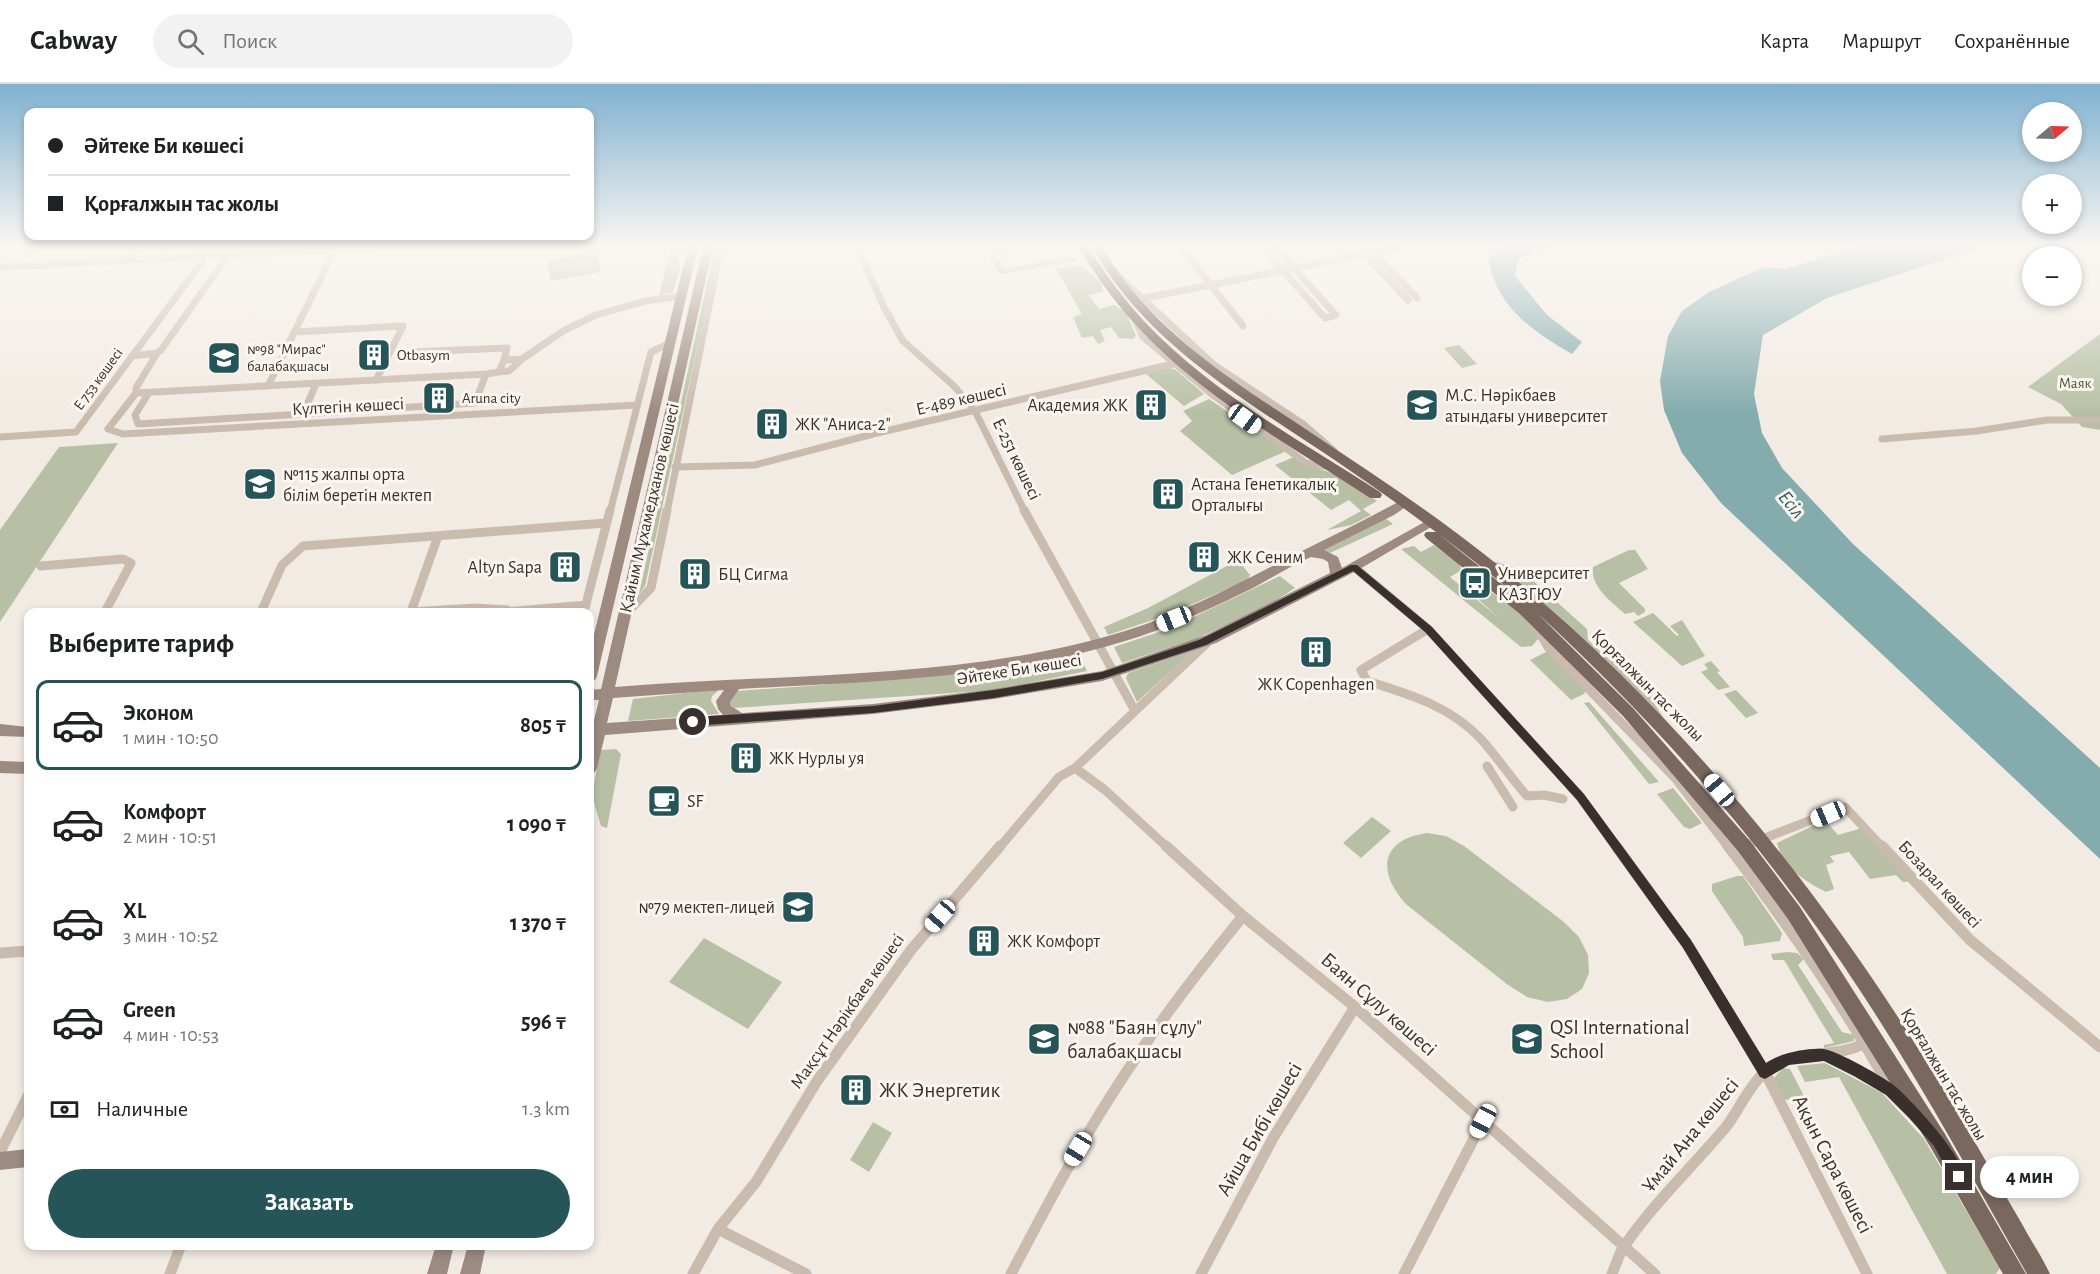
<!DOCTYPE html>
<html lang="ru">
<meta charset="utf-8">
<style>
:root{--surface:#fff;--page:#f2f2f2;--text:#202124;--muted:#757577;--line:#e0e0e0;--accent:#255558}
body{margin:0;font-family:"Alegreya Sans",sans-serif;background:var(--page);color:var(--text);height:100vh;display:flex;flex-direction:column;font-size:22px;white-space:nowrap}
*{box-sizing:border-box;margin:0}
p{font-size:20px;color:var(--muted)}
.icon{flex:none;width:33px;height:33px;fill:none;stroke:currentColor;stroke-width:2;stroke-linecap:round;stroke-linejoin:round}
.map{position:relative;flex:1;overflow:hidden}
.side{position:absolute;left:24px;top:524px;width:570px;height:642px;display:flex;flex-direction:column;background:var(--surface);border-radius:12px;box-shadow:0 3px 9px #0003}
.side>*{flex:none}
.banner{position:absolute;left:24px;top:24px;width:570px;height:132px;border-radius:12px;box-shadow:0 3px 9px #0003;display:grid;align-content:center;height:132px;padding:0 24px;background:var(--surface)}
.needle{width:39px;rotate:71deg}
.fabs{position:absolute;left:2022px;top:18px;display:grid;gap:12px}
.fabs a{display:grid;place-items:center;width:60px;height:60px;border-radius:50%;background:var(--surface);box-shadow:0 3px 9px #0003;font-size:30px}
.end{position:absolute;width:27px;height:27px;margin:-14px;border:8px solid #39302d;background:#fff;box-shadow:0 0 0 3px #fff}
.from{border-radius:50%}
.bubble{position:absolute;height:42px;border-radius:21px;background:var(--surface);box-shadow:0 3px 9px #0003;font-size:20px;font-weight:600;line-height:42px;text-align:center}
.car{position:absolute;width:18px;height:36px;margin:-18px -9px;border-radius:8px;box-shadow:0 0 4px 2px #0007;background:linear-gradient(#fff 24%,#345 0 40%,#fff 0 76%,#345 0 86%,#fff 0)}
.banner b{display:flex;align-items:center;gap:21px;height:57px;font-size:22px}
.banner b+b{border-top:2px solid var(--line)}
.banner i{width:15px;height:15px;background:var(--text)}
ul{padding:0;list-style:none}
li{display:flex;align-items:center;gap:18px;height:90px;margin:0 12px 9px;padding:0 12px;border:3px solid transparent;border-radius:12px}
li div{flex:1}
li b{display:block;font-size:22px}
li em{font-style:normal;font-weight:600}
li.on{border-color:var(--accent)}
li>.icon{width:54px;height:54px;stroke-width:1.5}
h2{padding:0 24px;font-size:27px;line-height:72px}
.pay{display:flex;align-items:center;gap:15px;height:66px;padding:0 24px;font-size:22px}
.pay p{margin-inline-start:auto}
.cta{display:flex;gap:12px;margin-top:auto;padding:12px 24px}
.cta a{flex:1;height:69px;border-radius:36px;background:var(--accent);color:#fff;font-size:24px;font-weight:600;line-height:69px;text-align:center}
header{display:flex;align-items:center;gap:36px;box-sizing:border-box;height:84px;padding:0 30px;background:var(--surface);border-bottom:2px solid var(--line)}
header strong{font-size:28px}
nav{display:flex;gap:33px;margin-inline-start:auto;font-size:21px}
.search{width:420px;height:54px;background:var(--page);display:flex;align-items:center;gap:15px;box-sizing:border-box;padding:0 21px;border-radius:33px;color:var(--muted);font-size:22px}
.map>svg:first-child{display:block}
</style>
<header>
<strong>Cabway</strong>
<div class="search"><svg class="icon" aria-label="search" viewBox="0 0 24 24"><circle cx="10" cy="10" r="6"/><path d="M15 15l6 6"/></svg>Поиск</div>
<nav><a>Карта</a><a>Маршрут</a><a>Сохранённые</a></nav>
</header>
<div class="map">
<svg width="2100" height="1190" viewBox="0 0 2100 1190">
<rect width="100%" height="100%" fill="#f2ebe3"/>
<path fill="#b7c0a4" d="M671,163H680L678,172L680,184L673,208L659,211Z
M715,163H719L645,502L639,510Z
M999,163H1015L994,171L1006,186L1052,175L1074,173L1078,177L1000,190L989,173L993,171L991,167L1000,165Z
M596,168L601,188L551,197L547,177Z
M1080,181L1101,198L1103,208L1089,211L1099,225L1114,221L1126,228L1136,252L1133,255L1119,254L1111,243L1100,246L1105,257L1098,260L1093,252L1082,254L1073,233L1082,230L1056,185Z
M2100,250V346L2082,343L2061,320L2028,303Z
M1459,261L1477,280L1462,284L1444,264Z
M1169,284L1176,286L1204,310L1184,322L1146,290Z
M1209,315L1284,366V368L1232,391L1180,347L1192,337L1183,327Z
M118,359L0,538V446L59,363Z
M1294,373L1307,381L1338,391L1377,417L1363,425L1371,431L1351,441L1327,446L1361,427L1349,416L1331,426L1275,381Z
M1385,434L1393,440L1330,469L1321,466Z
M1434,461L1459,480L1462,486L1450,493L1500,535L1478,515L1491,508L1527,533L1538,555L1532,562L1521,563L1401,465L1414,462L1421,468Z
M1629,466H1635L1648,485L1619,499L1645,525V528L1638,532L1634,528L1625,530C1612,518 1590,503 1593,483Z
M1238,476L1250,491L1248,496L1165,532L1108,551L1104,543L1148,524Z
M1492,477L1520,485L1587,545L1588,556L1611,577L1620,576L1640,595L1664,635C1611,578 1552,527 1492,477Z
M1280,492L1295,504L1261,526L1195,555L1122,579L1114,563L1168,545Z
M1653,529L1677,552L1679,551L1670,542L1682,536L1705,572L1682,582L1633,538Z
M1192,567L1185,574L1137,618L1126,594L1128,589Z
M1548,567L1586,606L1584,610L1571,616L1530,576Z
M1078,568L1087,587L996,606L733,624L730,619V611L736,607L822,601Z
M1711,577L1720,587L1717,588L1730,603L1718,606L1701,588L1708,585L1704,580Z
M720,605L712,612L711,617L719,630L628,637L633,615Z
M1736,606L1758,629L1746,634L1724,610Z
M1589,618L1659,698L1649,700L1584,619Z
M616,665L621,670L607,744L601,742L592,712L600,666Z
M1673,704L1702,739L1690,745L1684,743L1657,710Z
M1372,733L1391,747L1361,774L1343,759Z
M1825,736L1838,751L1862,744L1912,797L1903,798L1896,791L1870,795L1849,768L1830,772L1834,778L1826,781L1834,805L1826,808C1806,798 1783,784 1777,759Z
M1427,749L1446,752L1464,762L1564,838L1579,853L1588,871L1589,889L1582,905L1567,915L1548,918L1527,913L1508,901L1407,821C1377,789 1379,756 1427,749Z
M1737,792H1743L1782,849L1780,857L1744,862L1743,853L1712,807V800Z
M704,854L782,898L748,945L669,898Z
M1787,868L1797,869L1804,875L1798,881L1842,948L1854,951V957L1824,964V961L1834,959L1784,876H1773L1771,870Z
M1825,979L1882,1009L1924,1055L2000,1184L1996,1190H1947L1839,993L1805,998L1797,982Z
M1783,984L1790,985L1805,1014L1783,1016L1773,995Z
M873,1038L892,1049L869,1088L850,1076Z"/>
<path fill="#84acad" d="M1504,163H1558L1534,167L1518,176L1515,192L1547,231L1582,258L1572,270C1534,249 1494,220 1489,175Z
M1856,163H1982L1827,214L1763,251L1754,310L1762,349L1782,384L1853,460L2100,684V775L1721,419L1682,369L1664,326L1660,297L1668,252L1682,227L1709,208L1764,183L1786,185Z"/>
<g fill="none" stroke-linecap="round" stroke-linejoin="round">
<path stroke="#cabbaf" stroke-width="7" d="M857,163L884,223L903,257L954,302L975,327L1025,428
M1181,163L1243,242
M1262,163L1325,234L1336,231L1275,163
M1358,163L1408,216
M1370,165L1417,214
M132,175L140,163
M0,183L386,163
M1112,186L1214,281L1303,340L1334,367
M1145,214L1400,163
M1134,233L1143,253L1213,311L1306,379L1330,383
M295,248L403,242L376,296
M412,268L507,264L504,276
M157,269L136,304V309L486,290L499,288L504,276L522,275L563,247L596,231L646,217L680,212
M132,272L157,269L161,266L229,170
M499,288L509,287L522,275
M316,300L303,330L475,319L486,290
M268,302L335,165
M136,309L108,345L123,350L637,321
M148,310L135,331L138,340L303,330
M0,353L76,348L207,171
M1882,355L1977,347L2047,336H2100
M675,383L755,381L873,350L1173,280
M610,428L651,268L670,259
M667,428L721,163"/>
<path stroke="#cabbaf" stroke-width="9" d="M1024,426L1134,625
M41,482L123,475L131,479L105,528
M1354,483L1428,545L1580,713L1617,764
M261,528L282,481L303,462L606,439
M411,528L438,452
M412,528L475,524L507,526
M506,528L586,521
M584,528L610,426
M625,531L651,504L667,426
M1533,538L1548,563L1675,694L1729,764
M1428,545L1361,586L1367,597C1409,610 1450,622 1481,655C1497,673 1511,694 1527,712L1544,711L1563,715
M1487,682L1513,723
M1075,684L1105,706L1168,764
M1744,762L1845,723L1883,764
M999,764L1059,693L1075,684L1209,557"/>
<path stroke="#cabbaf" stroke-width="11" d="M1166,762L1243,832L1355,923L1655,1190
M1616,762L1687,860L1765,988L1867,1190
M1728,762C1787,839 1844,921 1891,1006
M1882,762L1970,856L2100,963
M0,869L28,867
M1825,971L1891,1006L1910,1026
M0,1068L28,1012
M718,1145L806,1190
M170,1190L181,1161
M693,1190L718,1145L756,1098L817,997L911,866L1000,762
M1011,1190C1044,1127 1077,1064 1116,1004C1154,944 1198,887 1243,832
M1201,1190L1273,1054L1355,923
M1404,1190L1483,1037
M1612,1190C1616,1181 1619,1169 1625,1161C1654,1119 1693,1082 1726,1043C1741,1023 1754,991 1777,979C1802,966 1838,974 1865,959"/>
<path fill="#9d8b81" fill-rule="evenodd" d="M688,163H698L597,592L595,596L590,597V567Z
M703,163H713L615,603C782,589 963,597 1125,547C1184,529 1239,499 1294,471C1330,453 1365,436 1400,417H1408L1410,420L1394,431L1324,466L1338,473L1342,484L1428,436H1436L1438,439L1358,486L1216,559L1102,597L994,615L873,630L605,651L597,684L595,688L590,690V641L593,640L599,616H590V606L601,605ZM1311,473L1323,475L1328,478L1330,489L1206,551L1102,587L994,605L873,620L742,629L731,622L730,618L739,605C878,597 1023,595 1155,547C1188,535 1220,520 1251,505C1271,494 1291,482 1311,473ZM724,606L716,617L718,625L723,631L607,639L613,614Z
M0,640L28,643V653L0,652Z
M0,677L28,678V690L0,689Z
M28,1065V1083L0,1086V1068Z
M436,1161H454L447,1190H427Z
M468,1161H486L480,1190H460Z"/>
<path fill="#7a685f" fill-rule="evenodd" d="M1078,163H1088C1105,189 1122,213 1143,236C1209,307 1299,356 1380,408L1382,411L1380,414H1370C1290,361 1200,312 1135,240C1113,216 1095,190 1078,163Z
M1092,163H1102C1149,245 1230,295 1307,346C1362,383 1418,419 1471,460C1677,618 1838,824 1969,1048C1987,1079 2004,1109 2022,1140C2031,1157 2042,1173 2050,1190H2027C1973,1095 1921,999 1861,908C1770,768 1660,642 1537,529L1633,624L1750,757L1800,823L1945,1050L2026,1190H2003L1931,1064L1788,835L1738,767L1623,632L1520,530L1426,454L1424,451L1426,448H1436L1522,516C1464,467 1402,422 1339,379C1249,318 1147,262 1092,163Z"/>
</g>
<linearGradient id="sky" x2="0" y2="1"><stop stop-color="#80b1d0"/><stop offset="0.49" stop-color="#f9f6f2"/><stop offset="1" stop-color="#f9f6f2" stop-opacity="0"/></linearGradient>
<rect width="2100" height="330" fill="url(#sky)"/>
<path fill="#39302d" d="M1351,481H1357L1432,543L1584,710L1691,856L1766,979C1781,969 1806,964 1823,965C1836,966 1886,994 1896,1003C1911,1016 1971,1079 1964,1098H1954L1934,1062L1909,1034L1886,1011L1854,992L1824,977L1789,981L1765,995L1760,993L1683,864L1577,716L1425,548L1353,487L1206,561L1102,595L994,614L873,629L693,642L688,638L693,633L873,622L994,606L1102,588L1199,556Z"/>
<defs>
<symbol id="building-square" viewBox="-11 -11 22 22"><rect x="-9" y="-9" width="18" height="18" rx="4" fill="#255558" stroke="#faf5ef"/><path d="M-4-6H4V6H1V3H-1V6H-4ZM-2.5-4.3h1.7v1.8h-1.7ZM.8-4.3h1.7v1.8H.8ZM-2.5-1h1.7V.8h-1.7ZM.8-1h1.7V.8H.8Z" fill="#fff"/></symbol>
<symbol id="school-square" viewBox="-11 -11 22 22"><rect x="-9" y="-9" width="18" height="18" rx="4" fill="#255558" stroke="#faf5ef"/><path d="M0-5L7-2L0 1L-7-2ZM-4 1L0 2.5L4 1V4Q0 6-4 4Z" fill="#fff"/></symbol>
<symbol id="university-square" viewBox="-11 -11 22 22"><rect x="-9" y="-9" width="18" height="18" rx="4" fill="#255558" stroke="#faf5ef"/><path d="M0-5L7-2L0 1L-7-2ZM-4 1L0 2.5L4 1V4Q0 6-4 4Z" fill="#fff"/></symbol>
<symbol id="bus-square" viewBox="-11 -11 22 22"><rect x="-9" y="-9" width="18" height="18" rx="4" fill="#255558" stroke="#faf5ef"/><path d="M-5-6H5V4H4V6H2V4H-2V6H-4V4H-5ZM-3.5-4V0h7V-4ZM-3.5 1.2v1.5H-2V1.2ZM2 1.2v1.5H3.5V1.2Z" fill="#fff"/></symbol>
<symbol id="cafe-square" viewBox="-11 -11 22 22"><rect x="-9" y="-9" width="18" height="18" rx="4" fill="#255558" stroke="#faf5ef"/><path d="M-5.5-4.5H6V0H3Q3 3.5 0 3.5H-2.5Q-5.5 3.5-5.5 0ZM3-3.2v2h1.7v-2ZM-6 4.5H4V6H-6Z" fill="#fff"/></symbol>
</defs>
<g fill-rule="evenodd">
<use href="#building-square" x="355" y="252" width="38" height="38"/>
<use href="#school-square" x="205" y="255" width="38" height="38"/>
<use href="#building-square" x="420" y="295" width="38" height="38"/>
<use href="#building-square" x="1132" y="302" width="38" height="38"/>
<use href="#university-square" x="1403" y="302" width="38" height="38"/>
<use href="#building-square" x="753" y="321" width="38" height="38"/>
<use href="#school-square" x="241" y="381" width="38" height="38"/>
<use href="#building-square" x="1149" y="391" width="38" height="38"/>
<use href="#building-square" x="1185" y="454" width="38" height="38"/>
<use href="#building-square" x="546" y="464" width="38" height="38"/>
<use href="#building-square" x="676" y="471" width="38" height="38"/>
<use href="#bus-square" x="1456" y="480" width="38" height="38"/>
<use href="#building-square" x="1297" y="549" width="38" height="38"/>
<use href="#building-square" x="727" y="655" width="38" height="38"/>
<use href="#cafe-square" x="645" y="698" width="38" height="38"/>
<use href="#school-square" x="779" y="804" width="38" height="38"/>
<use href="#building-square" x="965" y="838" width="38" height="38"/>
<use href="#school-square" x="1025" y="936" width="38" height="38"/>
<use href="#school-square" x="1508" y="936" width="38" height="38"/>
<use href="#building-square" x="837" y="987" width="38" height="38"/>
</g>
<g text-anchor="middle" stroke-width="6" stroke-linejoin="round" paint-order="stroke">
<g font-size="15" fill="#39302d" stroke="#faf5ef" text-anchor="start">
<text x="247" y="270">№98 "Мирас"<tspan x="247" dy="17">балабақшасы</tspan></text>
<text x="397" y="276">Otbasym</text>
<text x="462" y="319">Aruna city</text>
</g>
<g font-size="15" fill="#39302d" stroke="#faf5ef">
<text transform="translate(98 295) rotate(-54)" y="5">Е 753 көшесі</text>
</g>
<g font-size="15" fill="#495532" stroke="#faf5ef">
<text x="2075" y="304">Маяк</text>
</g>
<g font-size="18" fill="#39302d" stroke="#faf5ef" text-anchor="start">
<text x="1445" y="317">М.С. Нәрікбаев<tspan x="1445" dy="21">атындағы университет</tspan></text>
<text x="1128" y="327" text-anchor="end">Академия ЖК</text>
<text x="795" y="346">ЖК "Аниса-2"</text>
<text x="283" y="396">№115 жалпы орта<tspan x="283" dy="21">білім беретін мектеп</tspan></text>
<text x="1191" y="406">Астана Генетикалық<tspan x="1191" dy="21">Орталығы</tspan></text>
<text x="1227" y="479">ЖК Сеним</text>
<text x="542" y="489" text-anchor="end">Altyn Sapa</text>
<text x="1498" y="495">Университет<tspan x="1498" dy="21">КАЗГЮУ</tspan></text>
<text x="718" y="496">БЦ Сигма</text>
<text x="1316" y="606" text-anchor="middle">ЖК Copenhagen</text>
<text x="769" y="680">ЖК Нурлы уя</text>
<text x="687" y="723">SF</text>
<text x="775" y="829" text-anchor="end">№79 мектеп-лицей</text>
<text x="1007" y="863">ЖК Комфорт</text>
</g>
<g font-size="18" fill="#39302d" stroke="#faf5ef">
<text transform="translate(961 315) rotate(-13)" y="6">Е-489 көшесі</text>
<text transform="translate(348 322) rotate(-3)" y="6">Күлтегін көшесі</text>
<text transform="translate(1017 375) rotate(64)" y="6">Е-251 көшесі</text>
<text transform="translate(649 424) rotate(-77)" y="6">Қайым Мұхамедханов көшесі</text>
<text transform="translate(1019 585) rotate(-9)" y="6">Әйтеке Би көшесі</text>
<text transform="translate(1648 601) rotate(45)" y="6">Қорғалжын тас жолы</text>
<text transform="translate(1940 800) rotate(47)" y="6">Бозарал көшесі</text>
<text transform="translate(847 927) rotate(-55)" y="6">Мақсұт Нәрікбаев көшесі</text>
<text transform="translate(1944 990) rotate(59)" y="6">Қорғалжын тас жолы</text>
</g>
<g font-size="20" font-style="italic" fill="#255558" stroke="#faf5ef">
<text transform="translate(1792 420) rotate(51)" y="7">Есіл</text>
</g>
<g font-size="21" fill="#39302d" stroke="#faf5ef">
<text transform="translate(1379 920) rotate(41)" y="7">Баян Сұлу көшесі</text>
<text transform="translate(1259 1045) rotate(-60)" y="7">Айша Бибі көшесі</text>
<text transform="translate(1690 1051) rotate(-51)" y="7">Ұмай Ана көшесі</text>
<text transform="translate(1833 1080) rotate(63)" y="7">Ақын Сара көшесі</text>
</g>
<g font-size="21" fill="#39302d" stroke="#faf5ef" text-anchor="start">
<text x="1067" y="950">№88 "Баян сұлу"<tspan x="1067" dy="24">балабақшасы</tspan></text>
<text x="1550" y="950">QSI International<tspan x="1550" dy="24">School</tspan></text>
<text x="879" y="1013">ЖК Энергетик</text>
</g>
</g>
</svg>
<div class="fabs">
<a><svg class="needle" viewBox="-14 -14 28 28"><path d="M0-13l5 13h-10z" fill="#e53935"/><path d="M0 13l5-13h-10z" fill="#757577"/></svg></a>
<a>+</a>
<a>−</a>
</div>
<i class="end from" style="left:693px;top:638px"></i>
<i class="end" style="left:1959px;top:1093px"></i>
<div class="bubble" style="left:1980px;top:1072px;width:99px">4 мин</div>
<i class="car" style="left:1245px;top:335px;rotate:126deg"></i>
<i class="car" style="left:1174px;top:535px;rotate:248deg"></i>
<i class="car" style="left:1719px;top:706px;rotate:320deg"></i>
<i class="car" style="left:1828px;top:730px;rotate:247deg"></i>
<i class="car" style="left:940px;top:832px;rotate:221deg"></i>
<i class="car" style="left:1483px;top:1037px;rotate:208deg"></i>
<i class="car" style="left:1078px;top:1065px;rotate:211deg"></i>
<div class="banner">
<b><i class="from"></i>Әйтеке Би көшесі</b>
<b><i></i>Қорғалжын тас жолы</b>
</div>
<section class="side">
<h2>Выберите тариф</h2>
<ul>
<li class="on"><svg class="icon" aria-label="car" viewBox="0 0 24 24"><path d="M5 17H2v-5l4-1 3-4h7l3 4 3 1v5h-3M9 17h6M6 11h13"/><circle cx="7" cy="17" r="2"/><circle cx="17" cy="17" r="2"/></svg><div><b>Эконом</b><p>1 мин · 10:50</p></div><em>805 ₸</em></li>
<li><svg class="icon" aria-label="car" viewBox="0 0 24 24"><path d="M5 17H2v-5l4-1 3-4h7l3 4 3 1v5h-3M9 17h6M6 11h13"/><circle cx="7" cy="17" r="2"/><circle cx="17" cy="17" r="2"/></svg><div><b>Комфорт</b><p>2 мин · 10:51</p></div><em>1 090 ₸</em></li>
<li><svg class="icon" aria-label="car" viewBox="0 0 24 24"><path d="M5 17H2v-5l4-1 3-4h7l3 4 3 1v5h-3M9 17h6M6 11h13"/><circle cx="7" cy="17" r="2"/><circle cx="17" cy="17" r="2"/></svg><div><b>XL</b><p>3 мин · 10:52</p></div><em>1 370 ₸</em></li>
<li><svg class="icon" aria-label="car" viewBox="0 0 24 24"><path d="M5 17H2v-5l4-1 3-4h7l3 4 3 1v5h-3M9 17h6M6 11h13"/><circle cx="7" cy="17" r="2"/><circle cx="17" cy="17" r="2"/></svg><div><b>Green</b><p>4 мин · 10:53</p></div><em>596 ₸</em></li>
</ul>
<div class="pay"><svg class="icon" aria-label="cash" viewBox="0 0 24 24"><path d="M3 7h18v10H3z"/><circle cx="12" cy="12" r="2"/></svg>Наличные<p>1.3 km</p></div>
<div class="cta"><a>Заказать</a></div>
</section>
</div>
